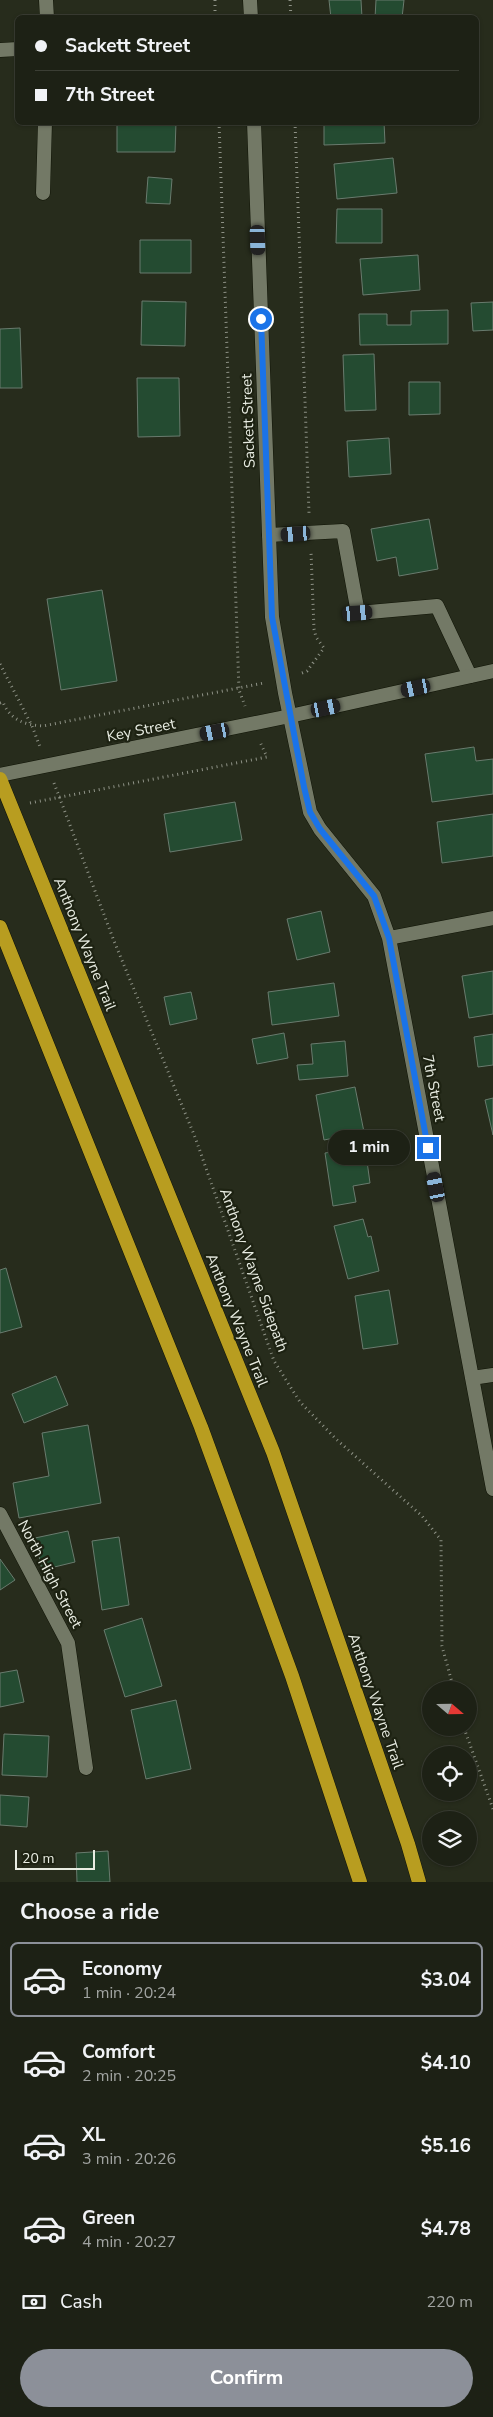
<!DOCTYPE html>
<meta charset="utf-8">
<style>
:root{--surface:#1d2115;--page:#25291e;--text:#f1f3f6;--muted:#a0a3a0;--line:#3b3e34;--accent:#8c9099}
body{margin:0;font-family:"Nunito Sans",sans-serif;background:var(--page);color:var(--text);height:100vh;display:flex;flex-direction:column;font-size:19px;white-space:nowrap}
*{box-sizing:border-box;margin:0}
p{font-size:16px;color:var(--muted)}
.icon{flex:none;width:28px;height:28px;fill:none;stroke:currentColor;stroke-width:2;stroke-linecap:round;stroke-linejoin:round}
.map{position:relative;height:1882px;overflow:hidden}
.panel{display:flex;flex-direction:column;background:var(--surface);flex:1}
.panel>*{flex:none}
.banner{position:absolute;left:15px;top:15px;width:464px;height:110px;border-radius:8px;box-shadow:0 1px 4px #0004,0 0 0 1px var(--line);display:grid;align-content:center;height:110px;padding:0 20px;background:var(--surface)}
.needle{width:32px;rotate:110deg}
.tools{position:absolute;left:422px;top:1681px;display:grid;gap:10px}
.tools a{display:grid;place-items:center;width:55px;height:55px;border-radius:50%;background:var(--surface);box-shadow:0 1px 4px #0004,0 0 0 1px var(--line);font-size:25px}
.scale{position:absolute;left:15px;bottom:12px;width:80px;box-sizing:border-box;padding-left:5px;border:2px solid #e8ece2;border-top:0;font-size:14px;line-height:18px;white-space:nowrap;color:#e8ece2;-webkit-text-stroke:4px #1d2212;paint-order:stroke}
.end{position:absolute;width:22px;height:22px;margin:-11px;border:6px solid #1a73e8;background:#fff;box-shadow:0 0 0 2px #fff}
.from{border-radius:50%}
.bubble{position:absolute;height:35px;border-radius:18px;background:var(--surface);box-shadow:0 1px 4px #0004,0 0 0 1px var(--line);font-size:16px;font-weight:700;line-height:35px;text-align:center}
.car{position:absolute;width:15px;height:30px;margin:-15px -8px;border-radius:6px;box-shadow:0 0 4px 1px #0007;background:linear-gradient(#222 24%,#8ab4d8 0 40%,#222 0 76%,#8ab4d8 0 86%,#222 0)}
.banner b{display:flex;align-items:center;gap:18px;height:48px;font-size:19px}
.banner b+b{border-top:1px solid var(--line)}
.banner i{width:12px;height:12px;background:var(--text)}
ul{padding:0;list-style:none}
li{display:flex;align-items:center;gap:15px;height:75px;margin:0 10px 8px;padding:0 10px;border:2px solid transparent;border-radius:8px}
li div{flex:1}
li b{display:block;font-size:19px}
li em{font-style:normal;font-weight:700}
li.selected{border-color:var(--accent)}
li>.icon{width:45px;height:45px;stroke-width:1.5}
h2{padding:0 20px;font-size:22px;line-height:60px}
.pay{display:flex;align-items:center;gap:12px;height:55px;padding:0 20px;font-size:19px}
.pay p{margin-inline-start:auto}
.cta{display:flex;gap:10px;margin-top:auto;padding:10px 20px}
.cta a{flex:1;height:58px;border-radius:30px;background:var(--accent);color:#fff;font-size:20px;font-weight:700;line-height:58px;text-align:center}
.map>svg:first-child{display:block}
</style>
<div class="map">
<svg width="493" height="1882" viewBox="0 0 493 1882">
<rect width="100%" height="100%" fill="#272c1c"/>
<path fill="#244b31" stroke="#697b6e" d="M329,0H361L362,18H331Z
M376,0H404L402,18H375Z
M117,122H176L175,152H117Z
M324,122H384L385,143L324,145Z
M393,158L397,193L337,199L334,164Z
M148,177L172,179L170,204L146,203Z
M337,209H382V243H336Z
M140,240H191V273H140Z
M418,255L420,290L363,295L360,259Z
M142,301L186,302L185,346L141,345Z
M493,302V330L473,331L471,303Z
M448,310V344L360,345L359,314H387V325H411V311Z
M20,328L22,388H0V329Z
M374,354L376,410L345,411L343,355Z
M137,378H179L180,436L138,437Z
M409,382H440V414L409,415Z
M389,438L391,474L349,477L347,441Z
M429,519L438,569L399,576L396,557L377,561L371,529Z
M102,590L117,681L61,690L47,599Z
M474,747L476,761L493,759V794L432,802L425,754Z
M235,802L242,840L170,852L164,814Z
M493,814V856L442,863L437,822Z
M321,911L330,952L297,960L287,919Z
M493,971V1014L469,1018L462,976Z
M334,983L339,1016L272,1025L268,992Z
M191,992L197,1019L170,1025L164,997Z
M284,1033L288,1058L257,1064L252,1039Z
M493,1034V1065L478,1067L474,1037Z
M345,1041L348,1076L299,1080L297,1065L313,1064L311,1044Z
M355,1087L364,1132L324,1140L316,1095Z
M493,1098V1135L485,1100Z
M365,1147L370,1183L353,1186L356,1202L333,1206L325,1153Z
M363,1219L368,1237L371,1236L379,1271L348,1279L334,1226Z
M6,1268L22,1327L0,1333V1270Z
M389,1290L398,1344L363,1349L355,1296Z
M56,1376L68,1405L24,1423L12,1394Z
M88,1425L101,1503L19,1518L13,1483L49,1476L42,1433Z
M68,1531L75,1562L42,1570L35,1538Z
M119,1537L129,1605L102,1610L92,1541Z
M0,1559L15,1580L0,1590Z
M142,1618L162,1686L125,1697L104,1630Z
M17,1670L24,1702L0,1707V1673Z
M176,1700L191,1769L146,1779L131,1710Z
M4,1734L49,1736L47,1777L2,1775Z
M0,1795L29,1797L27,1827L0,1825Z
M108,1851L110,1882H77L76,1853Z"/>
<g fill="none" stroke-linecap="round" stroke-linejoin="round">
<defs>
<path id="service" d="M46,0L47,18
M43,193L45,122
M269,535L343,531L358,613L437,606L470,676"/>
<path id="minor" d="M250,0L251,18
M0,50L18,49
M254,122L272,617L285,693L310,812L320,829L374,896L389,938L493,1489
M389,938L493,918
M472,1378L493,1375
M0,1514L68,1643L86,1768"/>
<path id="tertiary" d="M0,775L290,716L493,671"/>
<path id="trunk" d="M0,779L273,1452L408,1844L419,1882
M0,927L201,1427L292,1676L360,1882"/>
</defs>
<use href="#service" stroke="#101406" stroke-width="15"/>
<use href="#minor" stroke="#101406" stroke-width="15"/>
<use href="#tertiary" stroke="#101406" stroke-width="15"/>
<use href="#trunk" stroke="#101406" stroke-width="15"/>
<path stroke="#8e9286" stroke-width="3" stroke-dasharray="1 4" stroke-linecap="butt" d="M215,0V18
M290,0L291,18
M219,122L239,690L245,706
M295,122L309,513
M0,664L32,726L40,747
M302,673L307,671L324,648L316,637L314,629L311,552
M0,703L3,702C10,720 25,725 43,726L264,683
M54,783L114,941L195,1137L274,1361L300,1402L336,1439L422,1516L441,1540L442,1646L454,1690
M30,803L267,757L260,742
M464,1728L493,1809"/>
<use href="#service" stroke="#737966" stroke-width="14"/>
<use href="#minor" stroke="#737966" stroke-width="14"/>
<use href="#tertiary" stroke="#737966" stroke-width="14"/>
<use href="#trunk" stroke="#b89d20" stroke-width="14"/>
</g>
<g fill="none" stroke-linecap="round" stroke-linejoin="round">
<path stroke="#1a73e8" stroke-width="6" d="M261,319L272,617L304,787L310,812L320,829L374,896L389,938L428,1148"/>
</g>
<g text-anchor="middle" stroke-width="4.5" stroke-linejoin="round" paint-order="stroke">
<g font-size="15" fill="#e8ece2" stroke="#1d2212">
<text transform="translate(248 421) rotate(-92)" y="5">Sackett Street</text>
<text transform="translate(141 730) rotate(-11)" y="5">Key Street</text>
<text transform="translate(85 944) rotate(68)" y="5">Anthony Wayne Trail</text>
<text transform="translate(434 1088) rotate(79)" y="5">7th Street</text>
<text transform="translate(254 1270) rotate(70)" y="5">Anthony Wayne Sidepath</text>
<text transform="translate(237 1320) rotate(68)" y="5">Anthony Wayne Trail</text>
<text transform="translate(50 1574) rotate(62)" y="5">North High Street</text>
<text transform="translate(376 1701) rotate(71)" y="5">Anthony Wayne Trail</text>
</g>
</g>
</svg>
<div class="tools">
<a><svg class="needle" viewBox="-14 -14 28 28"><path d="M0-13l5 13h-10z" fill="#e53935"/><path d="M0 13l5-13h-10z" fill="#a0a3a0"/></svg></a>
<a><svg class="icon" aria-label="locate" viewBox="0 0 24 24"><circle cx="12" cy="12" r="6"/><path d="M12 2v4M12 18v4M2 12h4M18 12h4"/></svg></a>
<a><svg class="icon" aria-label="layers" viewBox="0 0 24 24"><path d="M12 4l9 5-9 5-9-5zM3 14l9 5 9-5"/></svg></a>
</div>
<div class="scale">20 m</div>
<i class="end from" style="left:261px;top:319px"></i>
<i class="end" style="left:428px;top:1148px"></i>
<div class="bubble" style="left:328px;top:1130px;width:82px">1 min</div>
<i class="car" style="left:258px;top:240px;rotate:178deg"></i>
<i class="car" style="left:296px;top:534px;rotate:266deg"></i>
<i class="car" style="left:358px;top:613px;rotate:85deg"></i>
<i class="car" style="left:416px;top:688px;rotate:258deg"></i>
<i class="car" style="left:326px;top:708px;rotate:78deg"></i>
<i class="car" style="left:215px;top:732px;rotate:259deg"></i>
<i class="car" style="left:436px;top:1187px;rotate:349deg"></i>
<div class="banner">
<b><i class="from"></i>Sackett Street</b>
<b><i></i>7th Street</b>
</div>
</div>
<section class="panel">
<h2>Choose a ride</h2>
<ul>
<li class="selected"><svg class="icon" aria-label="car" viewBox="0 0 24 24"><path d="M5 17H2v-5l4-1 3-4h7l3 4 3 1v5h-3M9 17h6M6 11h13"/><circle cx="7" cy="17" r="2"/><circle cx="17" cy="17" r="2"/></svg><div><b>Economy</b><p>1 min · 20:24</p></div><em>$3.04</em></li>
<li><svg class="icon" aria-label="car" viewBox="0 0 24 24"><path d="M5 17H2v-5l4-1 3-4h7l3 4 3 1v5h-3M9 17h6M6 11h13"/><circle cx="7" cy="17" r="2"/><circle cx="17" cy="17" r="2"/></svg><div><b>Comfort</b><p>2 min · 20:25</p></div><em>$4.10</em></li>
<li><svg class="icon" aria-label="car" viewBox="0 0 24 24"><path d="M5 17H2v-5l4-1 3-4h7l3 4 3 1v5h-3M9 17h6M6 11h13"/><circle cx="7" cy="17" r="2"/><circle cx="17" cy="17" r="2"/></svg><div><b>XL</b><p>3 min · 20:26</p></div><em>$5.16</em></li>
<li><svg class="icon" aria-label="car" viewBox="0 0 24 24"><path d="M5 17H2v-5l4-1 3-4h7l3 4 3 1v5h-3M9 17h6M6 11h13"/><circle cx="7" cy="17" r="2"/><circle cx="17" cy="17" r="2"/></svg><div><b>Green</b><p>4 min · 20:27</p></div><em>$4.78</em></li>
</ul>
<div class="pay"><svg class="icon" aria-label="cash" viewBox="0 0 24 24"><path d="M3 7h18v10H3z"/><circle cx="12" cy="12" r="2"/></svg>Cash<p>220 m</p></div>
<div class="cta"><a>Confirm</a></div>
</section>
